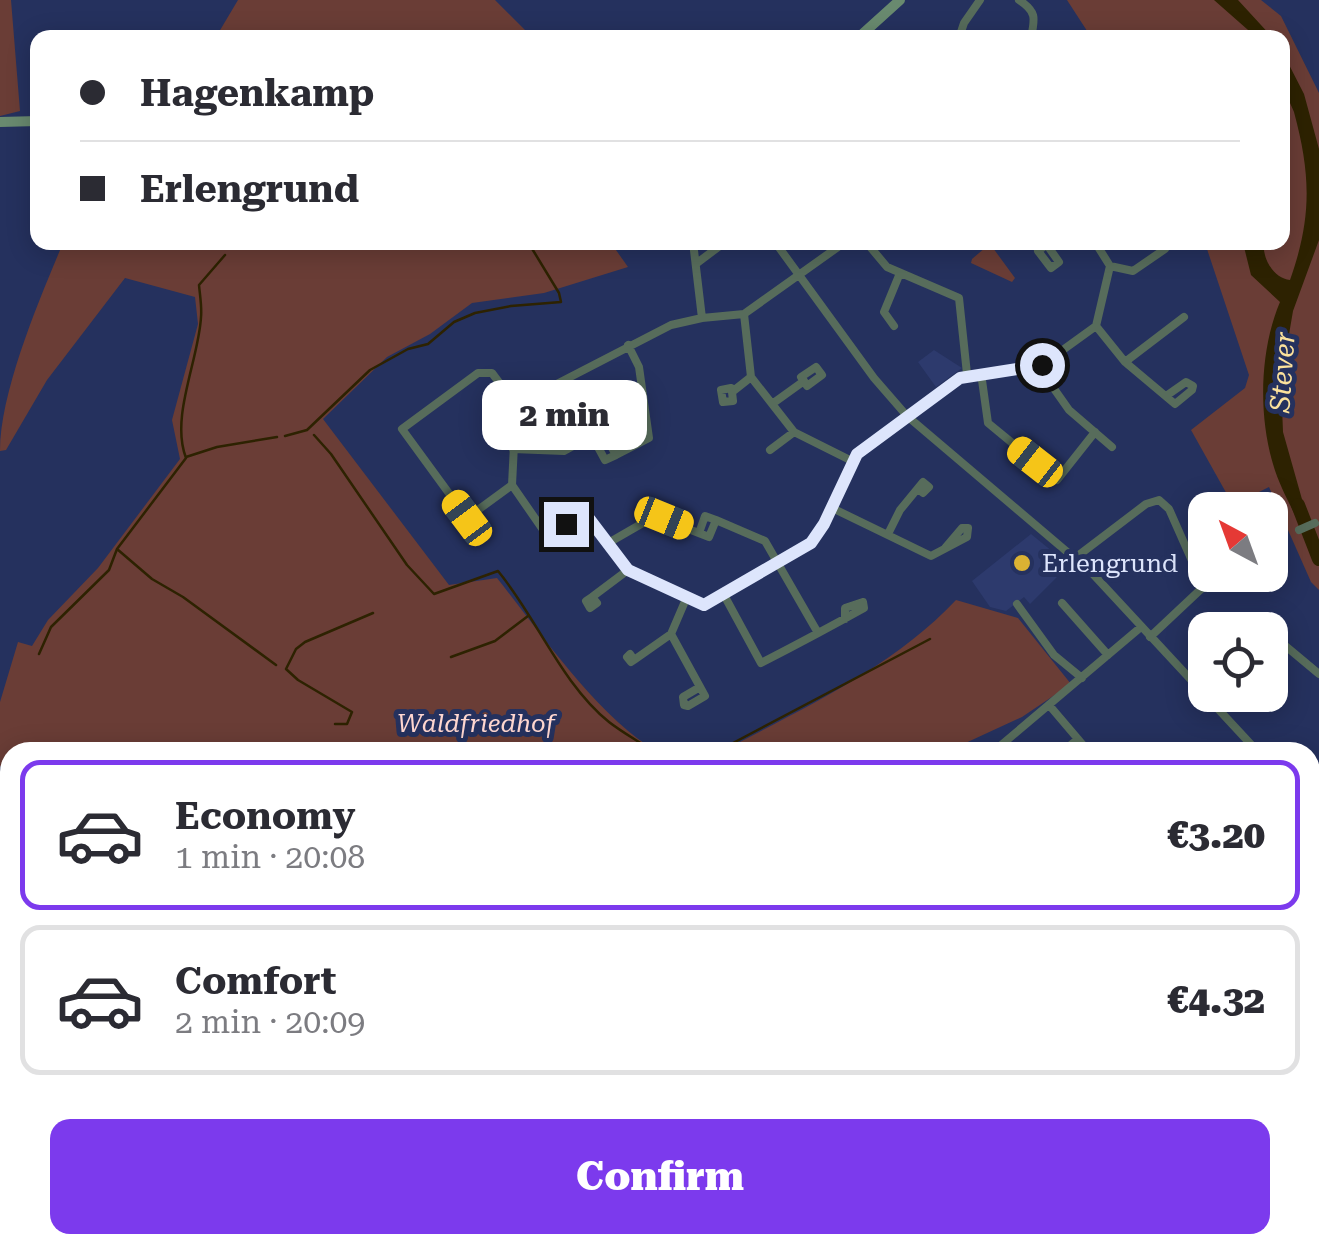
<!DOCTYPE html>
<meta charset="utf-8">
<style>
:root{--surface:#fff;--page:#f2f2f3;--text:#2b2b33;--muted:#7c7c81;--line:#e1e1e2;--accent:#7c3aed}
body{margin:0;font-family:"Roboto Serif",serif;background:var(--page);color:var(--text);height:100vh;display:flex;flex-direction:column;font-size:38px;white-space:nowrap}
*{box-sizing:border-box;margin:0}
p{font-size:32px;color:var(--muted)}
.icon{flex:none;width:55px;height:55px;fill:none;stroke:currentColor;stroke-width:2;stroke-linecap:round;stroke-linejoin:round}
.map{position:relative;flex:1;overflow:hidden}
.side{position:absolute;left:0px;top:742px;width:1320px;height:512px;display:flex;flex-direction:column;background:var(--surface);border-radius:30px 30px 0 0;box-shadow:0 5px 25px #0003}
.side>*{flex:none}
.top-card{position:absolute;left:30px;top:30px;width:1260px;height:220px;border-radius:20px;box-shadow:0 5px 25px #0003;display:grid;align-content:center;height:220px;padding:0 50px;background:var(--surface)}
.needle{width:65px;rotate:319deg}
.buttons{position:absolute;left:1188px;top:492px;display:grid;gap:20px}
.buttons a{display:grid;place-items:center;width:100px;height:100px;border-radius:20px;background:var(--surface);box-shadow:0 5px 25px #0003;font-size:50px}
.end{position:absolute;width:45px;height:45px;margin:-22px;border:12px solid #dde5fc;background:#111;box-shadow:0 0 0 5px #111}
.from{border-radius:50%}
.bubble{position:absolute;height:70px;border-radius:20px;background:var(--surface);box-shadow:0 5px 25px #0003;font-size:32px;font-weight:800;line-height:70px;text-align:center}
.car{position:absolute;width:30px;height:60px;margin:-30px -15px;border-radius:12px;box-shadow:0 0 8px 2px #0007;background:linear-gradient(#f5c518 24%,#345 0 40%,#f5c518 0 76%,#345 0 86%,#f5c518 0)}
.top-card b{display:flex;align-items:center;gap:35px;height:95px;font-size:38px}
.top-card b+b{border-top:2px solid var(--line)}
.top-card i{width:25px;height:25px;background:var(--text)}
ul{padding:18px 0 0;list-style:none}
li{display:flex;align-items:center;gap:30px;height:150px;margin:0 20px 15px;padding:0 30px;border:5px solid var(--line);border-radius:20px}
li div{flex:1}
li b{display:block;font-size:38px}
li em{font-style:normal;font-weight:800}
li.selected{border-color:var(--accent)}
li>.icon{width:90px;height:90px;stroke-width:1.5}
.action{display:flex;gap:20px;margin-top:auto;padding:20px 50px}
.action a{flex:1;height:115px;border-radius:20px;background:var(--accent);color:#fff;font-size:40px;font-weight:800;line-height:115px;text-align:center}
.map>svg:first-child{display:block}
</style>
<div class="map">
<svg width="1319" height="1253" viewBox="0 0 1319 1253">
<rect width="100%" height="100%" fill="#25315e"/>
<path fill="#2d3a6d" d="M934,350L962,368L936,387L918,362Z
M1031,534L1069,565L1030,604L1024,597L1006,611L990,607L972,581Z"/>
<path fill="#6a3d36" d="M0,0H11L20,111L0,116Z
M238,0H495L532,37H216Z
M1067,0H1261L1281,16L1319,93V590L1311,582L1269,487L1233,505L1191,430L1245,388L1249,375L1205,243L1282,242V38L1091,37Z
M63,243H611L628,267L544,293L472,303L430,334L387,357L323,419L449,585L497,578C539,631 600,720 658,752H10V769L0,766V702L18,642L32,646L48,620L98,568L180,459L172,420L198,324L195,297L125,278L47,380L6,450L0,451C0,391 40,298 63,243Z
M986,247L993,248L1015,278L1012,282L971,263L972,259Z
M956,600L1018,618L1071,684L1022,717L946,752H721C803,708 891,669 956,600Z
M1319,1039V1209L1312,1234L1311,1253H1305L1302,1245H1310V1043Z
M870,1245H994L1001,1253H873Z"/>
<path fill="#2d2201" d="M1214,0H1238L1272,37H1256Z
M1283,53L1304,94L1319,149V240L1293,311L1281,381L1283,432L1307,517L1298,521C1289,502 1279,485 1273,464C1258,414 1260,349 1280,302L1251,275L1243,243H1264C1262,259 1274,278 1290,280C1312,218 1311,175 1294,112L1290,103L1283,102Z"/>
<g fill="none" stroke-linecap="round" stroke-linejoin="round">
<path stroke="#2d2201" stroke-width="2.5" d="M231,247L235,242
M314,435L331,454L407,565L434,594L498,571C537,618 561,683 609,722C623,733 640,742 654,752
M285,436L307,430L370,370L408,349L428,344L454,322L475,313L511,306L561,302L559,293L528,242
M186,457L217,447L277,437
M117,549L152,579L183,597L276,665
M39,654L51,627L109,570L117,549L186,458C170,417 199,359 201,317C202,307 200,296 199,285L225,255
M451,657L495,641L528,616
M335,724H347L352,712L298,680L286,669L296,649L305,642L373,613
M716,752L930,639
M0,1059H10
M648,1245L657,1253"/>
<path stroke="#2d2201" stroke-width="14" d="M1298,505L1319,559"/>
<path stroke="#576c5b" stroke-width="8" d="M1019,0C1037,12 1035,18 1031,38
M959,38L964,23L980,0
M693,242L702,318
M775,242L874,378L907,416L1092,573L1258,752
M866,242L887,267L959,298L967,374
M1047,245L1059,262L1051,268L1038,251L1050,242
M697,263L725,242
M1110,266L1133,271L1165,249
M744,314L751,377L794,432L852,461
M894,326L884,312L900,273
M1096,326L1125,362L1175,404L1192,390L1193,386L1186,382L1166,396
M1125,362L1184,317
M1038,366L1069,410L1112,447
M981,373L988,423L1057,480L1095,432
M732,392L733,401L723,402L721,390L731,388L732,392L751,377
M772,404L804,381L807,386L822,375L816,367L801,377L804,381
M592,436L605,460L616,455
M513,449L564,451L602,430L616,455L649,438L639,367L628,345
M770,450L794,432
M512,485L467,518L402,429L478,373H492L516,405
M832,508L931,556L967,537L968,528H962L945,548
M716,520L765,541L818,633
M592,522L556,547L548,537L585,512L628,570L704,605L811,543L824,524L857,454L960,378L1042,365L1096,326L1110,266L1095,242
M1299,530L1315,523
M888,534L900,510L923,482L929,487L923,493L918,489
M548,537L512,485L516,405L671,325L702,318L744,314L845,242
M610,542L655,516L709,537L716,520L705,516L699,533
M1075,558L1146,504L1159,500L1169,509L1204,588
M724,595L761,663C796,645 830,627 864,608L863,602L845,608V619
M592,597L597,603L590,608L586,601L592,597L628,570
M1062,603L1108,655
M1017,604L1054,655L1082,678
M1252,618L1267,630
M1270,633L1319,674
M671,634L705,696L688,706L684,705L683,697L700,687
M1150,637L1216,575
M634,660L630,654L627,657L631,662L634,660L671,634L686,599
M1049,705L1089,752
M993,752L1141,627
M1062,752L1078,739
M1310,820L1319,832
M1312,900L1319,918
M1310,989L1319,984
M863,1245L865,1253
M1101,1245L1112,1253
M1240,1245L1247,1253
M582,1253L592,1245
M1184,1253L1193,1245"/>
<path stroke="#698a6f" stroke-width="10" d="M858,38L900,0
M0,122L38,121"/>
</g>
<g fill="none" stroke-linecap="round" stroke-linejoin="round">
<path stroke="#dde5fc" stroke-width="12" d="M566,524L584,512L628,570L704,605L811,543L824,524L857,454L960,378L1042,365"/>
</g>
<circle fill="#dbb233" stroke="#25315e" stroke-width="4" cx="1022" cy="563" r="10"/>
<g text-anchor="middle" stroke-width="10" stroke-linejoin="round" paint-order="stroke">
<g font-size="25" fill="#dde5fc" stroke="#25315e" text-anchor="start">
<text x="1042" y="572">Erlengrund</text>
</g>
<g font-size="25" font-style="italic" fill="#ffd7d0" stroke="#25315e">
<text x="476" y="732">Waldfriedhof</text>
</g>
<g font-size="28" font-style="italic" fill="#fce29c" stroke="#25315e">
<text transform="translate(1282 372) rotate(-86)" y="10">Stever</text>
</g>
</g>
</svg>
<div class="buttons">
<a><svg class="needle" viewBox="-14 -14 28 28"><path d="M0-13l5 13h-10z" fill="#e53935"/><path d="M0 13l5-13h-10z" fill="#7c7c81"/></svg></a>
<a><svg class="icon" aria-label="locate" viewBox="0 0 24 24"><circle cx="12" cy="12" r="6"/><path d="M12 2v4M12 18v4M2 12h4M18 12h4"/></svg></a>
</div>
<i class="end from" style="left:1042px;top:365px"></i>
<i class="end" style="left:566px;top:524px"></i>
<div class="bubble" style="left:482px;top:380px;width:165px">2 min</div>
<i class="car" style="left:1035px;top:462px;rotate:308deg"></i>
<i class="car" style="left:467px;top:518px;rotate:323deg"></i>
<i class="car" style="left:664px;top:518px;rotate:112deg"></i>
<div class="top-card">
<b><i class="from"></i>Hagenkamp</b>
<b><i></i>Erlengrund</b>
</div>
<section class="side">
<ul>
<li class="selected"><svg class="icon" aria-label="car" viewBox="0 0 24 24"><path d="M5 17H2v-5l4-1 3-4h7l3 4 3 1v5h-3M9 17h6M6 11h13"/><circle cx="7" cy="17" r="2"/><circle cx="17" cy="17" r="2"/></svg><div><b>Economy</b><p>1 min · 20:08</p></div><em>€3.20</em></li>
<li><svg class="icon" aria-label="car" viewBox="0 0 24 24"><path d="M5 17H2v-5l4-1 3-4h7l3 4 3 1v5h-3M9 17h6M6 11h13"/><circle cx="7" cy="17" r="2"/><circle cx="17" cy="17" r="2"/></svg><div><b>Comfort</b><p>2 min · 20:09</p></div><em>€4.32</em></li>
</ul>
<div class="action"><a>Confirm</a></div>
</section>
</div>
